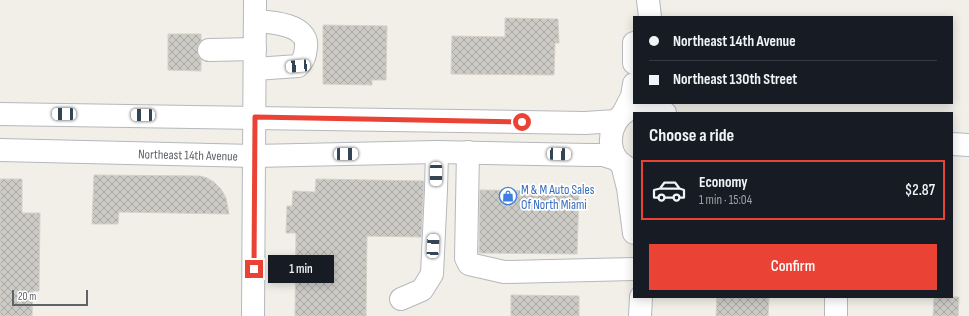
<!DOCTYPE html>
<meta charset="utf-8">
<style>
:root{--surface:#171b24;--page:#20242c;--text:#f1f3f6;--muted:#9ea1a6;--line:#363941;--accent:#ea4335}
body{margin:0;font-family:"Sofia Sans Condensed",sans-serif;background:var(--page);color:var(--text);height:100vh;display:flex;flex-direction:column;font-size:15px;white-space:nowrap}
*{box-sizing:border-box;margin:0}
p{font-size:13px;color:var(--muted)}
.icon{flex:none;width:22px;height:22px;fill:none;stroke:currentColor;stroke-width:2;stroke-linecap:round;stroke-linejoin:round}
.map{position:relative;flex:1;overflow:hidden}
.panel{position:absolute;left:633px;top:112px;width:320px;height:186px;display:flex;flex-direction:column;background:var(--surface);border-radius:0px;box-shadow:0 2px 10px #0003}
.panel>*{flex:none}
.top-card{position:absolute;left:633px;top:16px;width:320px;height:88px;border-radius:0px;box-shadow:0 2px 10px #0003;display:grid;align-content:center;height:88px;padding:0 16px;background:var(--surface)}
.scale{position:absolute;left:12px;bottom:10px;width:76px;box-sizing:border-box;padding-left:4px;border:2px solid #5f6368;border-top:0;font-size:11px;line-height:14px;white-space:nowrap;color:#5f6368;-webkit-text-stroke:3px #fff;paint-order:stroke}
.end{position:absolute;width:18px;height:18px;margin:-9px;border:5px solid #ea4335;background:#fff;box-shadow:0 0 0 2px #fff}
.from{border-radius:50%}
.bubble{position:absolute;height:28px;border-radius:0px;background:var(--surface);box-shadow:0 2px 10px #0003;font-size:13px;font-weight:600;line-height:28px;text-align:center}
.car{position:absolute;width:12px;height:24px;margin:-12px -6px;border-radius:5px;box-shadow:0 0 3px 1px #0007;background:linear-gradient(#fff 24%,#345 0 40%,#fff 0 76%,#345 0 86%,#fff 0)}
.top-card b{display:flex;align-items:center;gap:14px;height:38px;font-size:15px}
.top-card b+b{border-top:1px solid var(--line)}
.top-card i{width:10px;height:10px;background:var(--text)}
ul{padding:0;list-style:none}
li{display:flex;align-items:center;gap:12px;height:60px;margin:0 8px 6px;padding:0 8px;border:2px solid transparent;border-radius:0px}
li div{flex:1}
li b{display:block;font-size:15px}
li em{font-style:normal;font-weight:600}
li.on{border-color:var(--accent)}
li>.icon{width:36px;height:36px;stroke-width:1.5}
h2{padding:0 16px;font-size:18px;line-height:48px}
.button{display:flex;gap:8px;margin-top:auto;padding:8px 16px}
.button a{flex:1;height:46px;border-radius:0px;background:var(--accent);color:#fff;font-size:16px;font-weight:600;line-height:46px;text-align:center}
.map>svg:first-child{display:block}
</style>
<div class="map">
<svg width="969" height="316" viewBox="0 0 969 316">
<defs>
<pattern id="building-cross-hatch" width="8" height="8" patternUnits="userSpaceOnUse"><rect width="8" height="8" fill="#cccac5"/><path d="M0 0l8 8M0 8l8-8" fill="none" stroke="#a9a8a4"/></pattern>
</defs>
<rect width="100%" height="100%" fill="#f1efe8"/>
<path fill="url(#building-cross-hatch)" stroke="#d6d1c6" d="M505,18L558,19L559,43H555L554,75L451,74L452,36L505,37Z
M323,25L387,26L386,80H372V85L323,84Z
M168,34H201V41L198,44L197,50L198,56L201,59V71L168,70Z
M94,175L200,176L207,178L214,182L221,189L226,198L229,214L119,212L118,224H92Z
M0,179H22V213H40L39,291H33L32,316H0Z
M316,179L424,181L421,237L367,236L366,316H295L296,233H286L287,206H292L293,191L315,192Z
M480,190L579,191L577,254L479,253Z
M511,295L579,296V316H511Z
M717,297H769L768,316H716Z
M934,297H959L958,316H933Z"/>
<g fill="none" stroke-linecap="round" stroke-linejoin="round">
<defs>
<g id="minor">
<path d="M648,0L650,17"/>
<path d="M634,43V63"/>
<path d="M209,50L255,49"/>
<path d="M255,69L298,66C304,59 305,57 306,47C309,24 270,22 255,21"/>
<path d="M624,112L632,96L634,84"/>
<path d="M0,114L585,123L616,121"/>
<path d="M952,144L969,145"/>
<path id="s1" d="M0,150L254,156L437,152L590,155H603L616,159"/>
<path d="M468,152L466,258L469,264L504,272L634,269"/>
<path d="M622,164L628,188L634,233"/>
<path d="M634,170C598,162 606,106 645,106C653,106 659,107 665,113"/>
<path d="M836,297V316"/>
<path d="M401,299L422,290L432,274L436,190L437,152"/>
<path d="M253,316L255,0"/>
<path d="M640,316L641,297"/>
</g>
</defs>
<use href="#minor" stroke="#b5b8bc" stroke-width="24"/>
<use href="#minor" stroke="#fff" stroke-width="22"/>
</g>
<g fill="none" stroke-linecap="round" stroke-linejoin="round">
<path stroke="#ea4335" stroke-width="5" d="M254,269L255,117L522,122"/>
</g>
<defs>
<symbol id="shop-ring" viewBox="-11 -11 22 22"><circle r="9.5" fill="#fff" stroke="#3f7fe0" stroke-width="1.5"/><path d="M-5-2.5h2.3a2.7 3.5 0 0 1 5.4 0H5L5.5 6h-11ZM-1.5-2.5h3a1.5 2.3 0 0 0-3 0Z" fill="#3f7fe0"/></symbol>
</defs>
<g fill-rule="evenodd">
<use href="#shop-ring" x="498" y="186" width="20" height="20"/>
</g>
<g text-anchor="middle" stroke-width="3.5" stroke-linejoin="round" paint-order="stroke">
<g font-size="13" fill="#5f6368" stroke="#fff">
<text dy="5" stroke="none"><textPath href="#s1" startOffset="188">Northeast 14th Avenue</textPath></text>
</g>
<g font-size="13" fill="#366cbe" stroke="#fff" text-anchor="start">
<text x="521" y="194">M &amp; M Auto Sales<tspan x="521" dy="15">Of North Miami</tspan></text>
</g>
</g>
</svg>
<div class="scale">20 m</div>
<i class="end from" style="left:522px;top:122px"></i>
<i class="end" style="left:254px;top:269px"></i>
<div class="bubble" style="left:268px;top:255px;width:66px">1 min</div>
<i class="car" style="left:298px;top:66px;rotate:265deg"></i>
<i class="car" style="left:64px;top:114px;rotate:271deg"></i>
<i class="car" style="left:143px;top:115px;rotate:271deg"></i>
<i class="car" style="left:346px;top:154px;rotate:89deg"></i>
<i class="car" style="left:559px;top:154px;rotate:92deg"></i>
<i class="car" style="left:436px;top:174px;rotate:180deg"></i>
<i class="car" style="left:433px;top:246px;rotate:3deg"></i>
<div class="top-card">
<b><i class="from"></i>Northeast 14th Avenue</b>
<b><i></i>Northeast 130th Street</b>
</div>
<section class="panel">
<h2>Choose a ride</h2>
<ul>
<li class="on"><svg class="icon" aria-label="car" viewBox="0 0 24 24"><path d="M5 17H2v-5l4-1 3-4h7l3 4 3 1v5h-3M9 17h6M6 11h13"/><circle cx="7" cy="17" r="2"/><circle cx="17" cy="17" r="2"/></svg><div><b>Economy</b><p>1 min · 15:04</p></div><em>$2.87</em></li>
</ul>
<div class="button"><a>Confirm</a></div>
</section>
</div>
